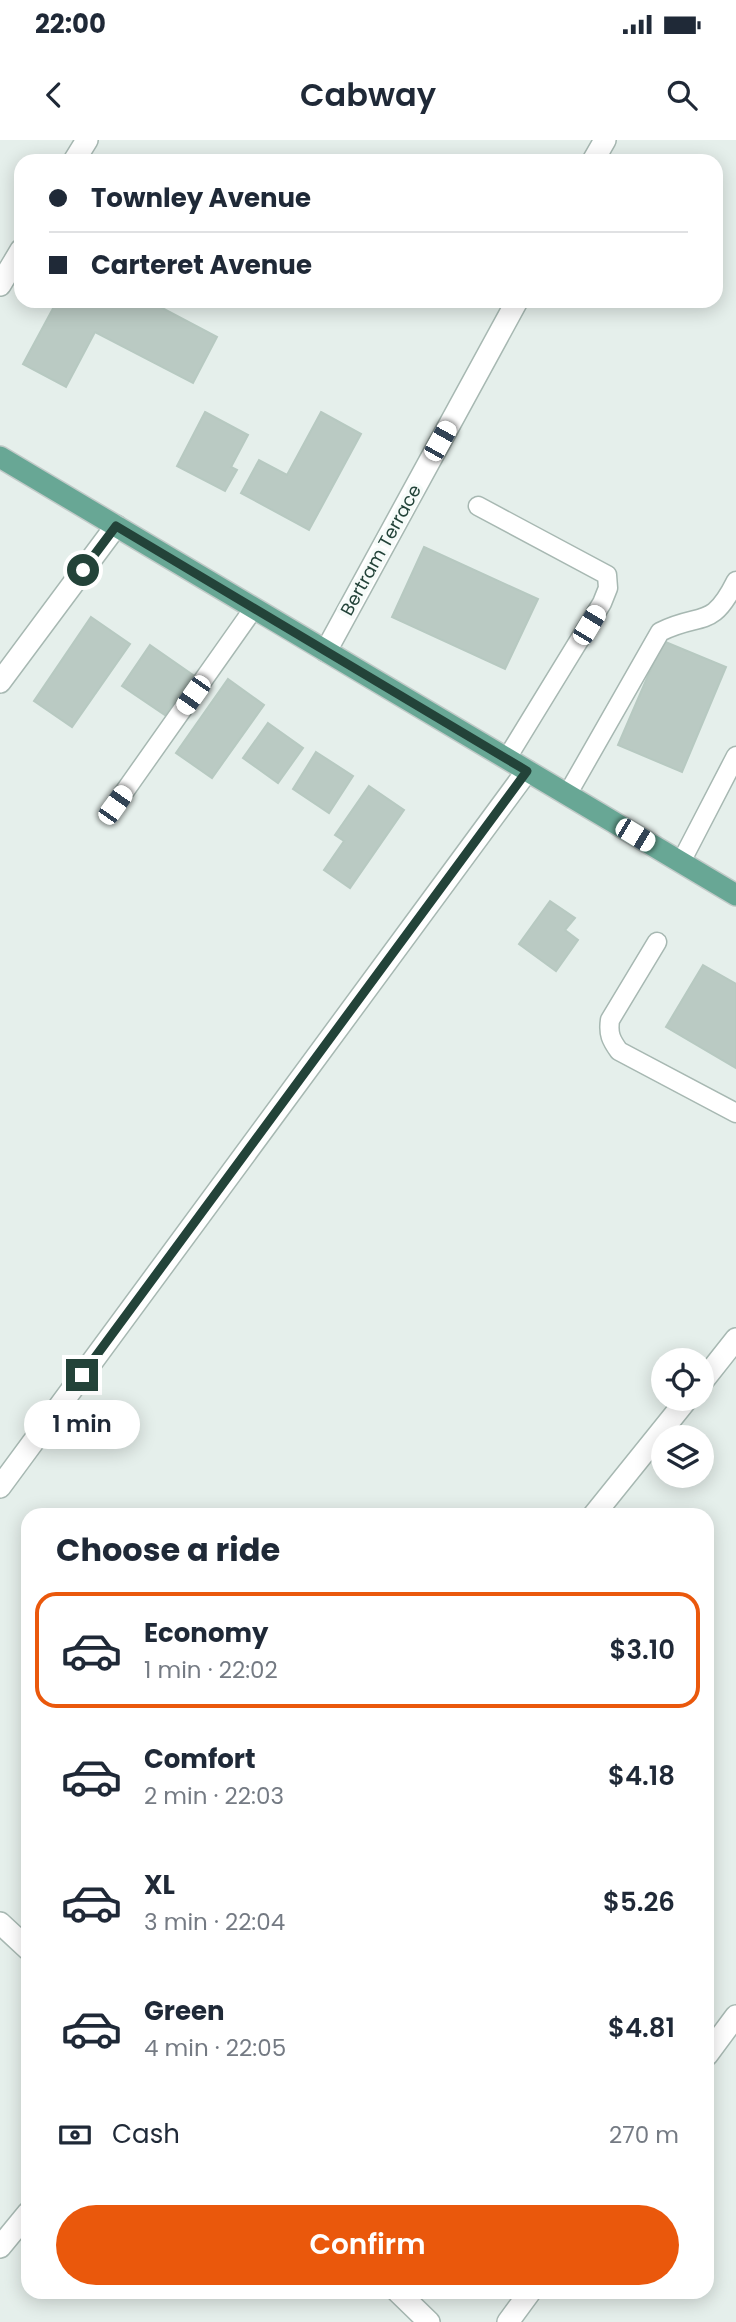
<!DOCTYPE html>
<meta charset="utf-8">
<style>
:root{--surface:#fff;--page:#f6f6f7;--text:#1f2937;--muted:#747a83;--line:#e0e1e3;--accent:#ea580c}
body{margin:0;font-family:Poppins,sans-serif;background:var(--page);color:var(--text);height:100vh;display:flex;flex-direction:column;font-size:26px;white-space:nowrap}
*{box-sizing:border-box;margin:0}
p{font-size:23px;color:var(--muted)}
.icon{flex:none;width:38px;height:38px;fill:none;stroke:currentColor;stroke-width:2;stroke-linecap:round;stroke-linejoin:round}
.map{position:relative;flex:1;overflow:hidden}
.side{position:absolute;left:21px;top:1368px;width:693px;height:791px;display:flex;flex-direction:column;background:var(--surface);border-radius:21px;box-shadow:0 4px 18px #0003}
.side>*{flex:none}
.guide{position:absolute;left:14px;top:14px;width:709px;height:154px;border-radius:21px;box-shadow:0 4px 18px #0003;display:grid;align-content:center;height:154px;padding:0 35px;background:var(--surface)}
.tools{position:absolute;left:651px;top:1208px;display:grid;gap:14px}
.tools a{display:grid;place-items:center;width:63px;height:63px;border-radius:50%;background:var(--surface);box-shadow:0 4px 18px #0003;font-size:35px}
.end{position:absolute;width:32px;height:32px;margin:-16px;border:9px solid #234339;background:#fff;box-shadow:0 0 0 4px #fff}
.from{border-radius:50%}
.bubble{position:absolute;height:49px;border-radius:24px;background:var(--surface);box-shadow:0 4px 18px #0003;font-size:23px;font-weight:600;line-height:49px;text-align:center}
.car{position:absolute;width:21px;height:42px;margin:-21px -10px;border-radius:9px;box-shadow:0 0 5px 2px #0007;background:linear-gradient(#fff 24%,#345 0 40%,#fff 0 76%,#345 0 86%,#fff 0)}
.guide b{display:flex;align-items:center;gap:24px;height:66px;font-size:26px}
.guide b+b{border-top:2px solid var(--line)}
.guide i{width:18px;height:18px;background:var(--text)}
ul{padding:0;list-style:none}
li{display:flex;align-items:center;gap:21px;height:116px;margin:0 14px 10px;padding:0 21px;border:4px solid transparent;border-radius:21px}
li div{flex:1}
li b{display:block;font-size:26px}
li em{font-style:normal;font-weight:600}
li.current{border-color:var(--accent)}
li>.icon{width:63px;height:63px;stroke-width:1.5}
h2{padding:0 35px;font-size:32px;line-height:84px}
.pay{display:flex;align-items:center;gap:18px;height:77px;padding:0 35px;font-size:26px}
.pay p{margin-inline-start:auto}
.cta{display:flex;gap:14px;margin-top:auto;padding:14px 35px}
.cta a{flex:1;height:80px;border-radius:42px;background:var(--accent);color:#fff;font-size:28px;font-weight:600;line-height:80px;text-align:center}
.status{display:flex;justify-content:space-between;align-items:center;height:49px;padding:0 35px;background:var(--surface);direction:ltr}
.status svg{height:19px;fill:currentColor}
header{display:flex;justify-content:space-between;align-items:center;height:91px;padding:0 35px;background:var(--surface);font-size:32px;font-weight:600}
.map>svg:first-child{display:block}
</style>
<div class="status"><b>22:00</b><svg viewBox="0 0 49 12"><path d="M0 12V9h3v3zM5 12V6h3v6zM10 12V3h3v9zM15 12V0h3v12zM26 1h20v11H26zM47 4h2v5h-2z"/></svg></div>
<header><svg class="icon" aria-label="back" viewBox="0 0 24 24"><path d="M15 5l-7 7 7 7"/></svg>Cabway<svg class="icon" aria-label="search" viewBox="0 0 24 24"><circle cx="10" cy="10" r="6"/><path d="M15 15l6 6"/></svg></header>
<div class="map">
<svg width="736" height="2182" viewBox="0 0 736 2182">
<rect width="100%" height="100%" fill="#e5efeb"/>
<path fill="#bacac3" stroke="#b7c9c1" stroke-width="2" d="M57,161H149L217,197L193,243L95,192L66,247L23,224Z
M205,272L248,295L231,327L237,330L225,351L177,326Z
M321,272L361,294L309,390L241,353L259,320L287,335Z
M424,407L538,459L505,529L392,477Z
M91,477L130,504L72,587L34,561Z
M663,501L726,527L682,632L618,605Z
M150,505L193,535L165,575L122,546Z
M228,539L264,565L212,638L176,613Z
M268,583L303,608L278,643L243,618Z
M316,612L353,636L329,673L293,649Z
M369,646L404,670L350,748L324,730L344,701L335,695Z
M550,761L575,778L565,790L578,800L556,831L519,804Z
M703,825L736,844V928L666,887Z"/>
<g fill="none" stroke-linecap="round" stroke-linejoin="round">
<defs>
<path id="service" d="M478,366L607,435L608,448L602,463L507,618
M567,655L660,492C702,471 711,491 736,441
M115,665L254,468
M681,722L736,616
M657,802L610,880C608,894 611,900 619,911L736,973"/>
<path id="minor" d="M74,21L87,0
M593,21L605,0
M0,145L21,110
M326,511L517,161
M0,542L116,386
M0,1347L527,631
M0,1783L28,1809
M707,1915L736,1876
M398,2152L429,2182
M508,2182L530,2152"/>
<path id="tertiary" d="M702,1242L736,1199
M593,1376L688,1258
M0,2107L28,2073"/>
<path id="primary" d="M0,317L736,755"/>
</defs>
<use href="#service" stroke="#a7b8b2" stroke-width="21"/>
<use href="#minor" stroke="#a7b8b2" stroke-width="24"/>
<use href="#tertiary" stroke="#a7b8b2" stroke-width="24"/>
<use href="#primary" stroke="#c1cac8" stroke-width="24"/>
<use href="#service" stroke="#fff" stroke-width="18"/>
<use href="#minor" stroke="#fff" stroke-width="21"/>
<use href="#tertiary" stroke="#fff" stroke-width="21"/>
<use href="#primary" stroke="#68a795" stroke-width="21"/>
</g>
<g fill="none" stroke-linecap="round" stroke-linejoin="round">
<path stroke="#234339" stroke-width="9" d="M82,1235L527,631L116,386L83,430"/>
</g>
<g text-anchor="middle" stroke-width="7" stroke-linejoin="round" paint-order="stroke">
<g font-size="18" fill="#234339" stroke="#f6fbf9">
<text transform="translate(381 410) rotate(-61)" y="6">Bertram Terrace</text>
</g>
</g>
</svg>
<div class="tools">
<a><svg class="icon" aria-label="locate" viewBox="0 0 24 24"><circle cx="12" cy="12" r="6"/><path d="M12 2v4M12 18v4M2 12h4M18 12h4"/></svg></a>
<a><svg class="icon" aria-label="layers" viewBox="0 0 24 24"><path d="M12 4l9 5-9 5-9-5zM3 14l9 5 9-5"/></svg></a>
</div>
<i class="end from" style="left:83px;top:430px"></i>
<i class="end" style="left:82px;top:1235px"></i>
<div class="bubble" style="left:24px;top:1260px;width:116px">1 min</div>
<i class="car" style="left:440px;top:301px;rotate:29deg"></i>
<i class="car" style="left:589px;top:485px;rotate:31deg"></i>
<i class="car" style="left:193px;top:555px;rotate:215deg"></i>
<i class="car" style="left:115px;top:665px;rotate:35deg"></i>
<i class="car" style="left:635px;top:695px;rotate:121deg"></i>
<div class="guide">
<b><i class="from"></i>Townley Avenue</b>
<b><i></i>Carteret Avenue</b>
</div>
<section class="side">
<h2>Choose a ride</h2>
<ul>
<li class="current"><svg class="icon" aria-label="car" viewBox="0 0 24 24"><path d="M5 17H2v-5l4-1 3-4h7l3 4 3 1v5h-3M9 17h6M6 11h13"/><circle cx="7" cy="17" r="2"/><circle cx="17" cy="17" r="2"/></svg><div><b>Economy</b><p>1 min · 22:02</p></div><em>$3.10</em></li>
<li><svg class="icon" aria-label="car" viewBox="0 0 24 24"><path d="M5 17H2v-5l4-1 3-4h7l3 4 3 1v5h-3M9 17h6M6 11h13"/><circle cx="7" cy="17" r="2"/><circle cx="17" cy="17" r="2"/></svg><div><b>Comfort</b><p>2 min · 22:03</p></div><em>$4.18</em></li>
<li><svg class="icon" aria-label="car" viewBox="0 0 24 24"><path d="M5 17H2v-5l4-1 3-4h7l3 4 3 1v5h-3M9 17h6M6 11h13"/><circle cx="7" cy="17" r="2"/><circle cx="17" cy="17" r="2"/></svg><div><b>XL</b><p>3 min · 22:04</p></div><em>$5.26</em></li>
<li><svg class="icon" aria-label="car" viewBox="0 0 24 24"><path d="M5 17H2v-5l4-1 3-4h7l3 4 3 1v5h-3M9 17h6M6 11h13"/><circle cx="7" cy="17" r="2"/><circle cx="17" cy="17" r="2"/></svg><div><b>Green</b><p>4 min · 22:05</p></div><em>$4.81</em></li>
</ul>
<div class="pay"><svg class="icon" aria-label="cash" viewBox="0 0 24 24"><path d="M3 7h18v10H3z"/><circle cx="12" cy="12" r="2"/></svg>Cash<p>270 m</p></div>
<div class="cta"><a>Confirm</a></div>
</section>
</div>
